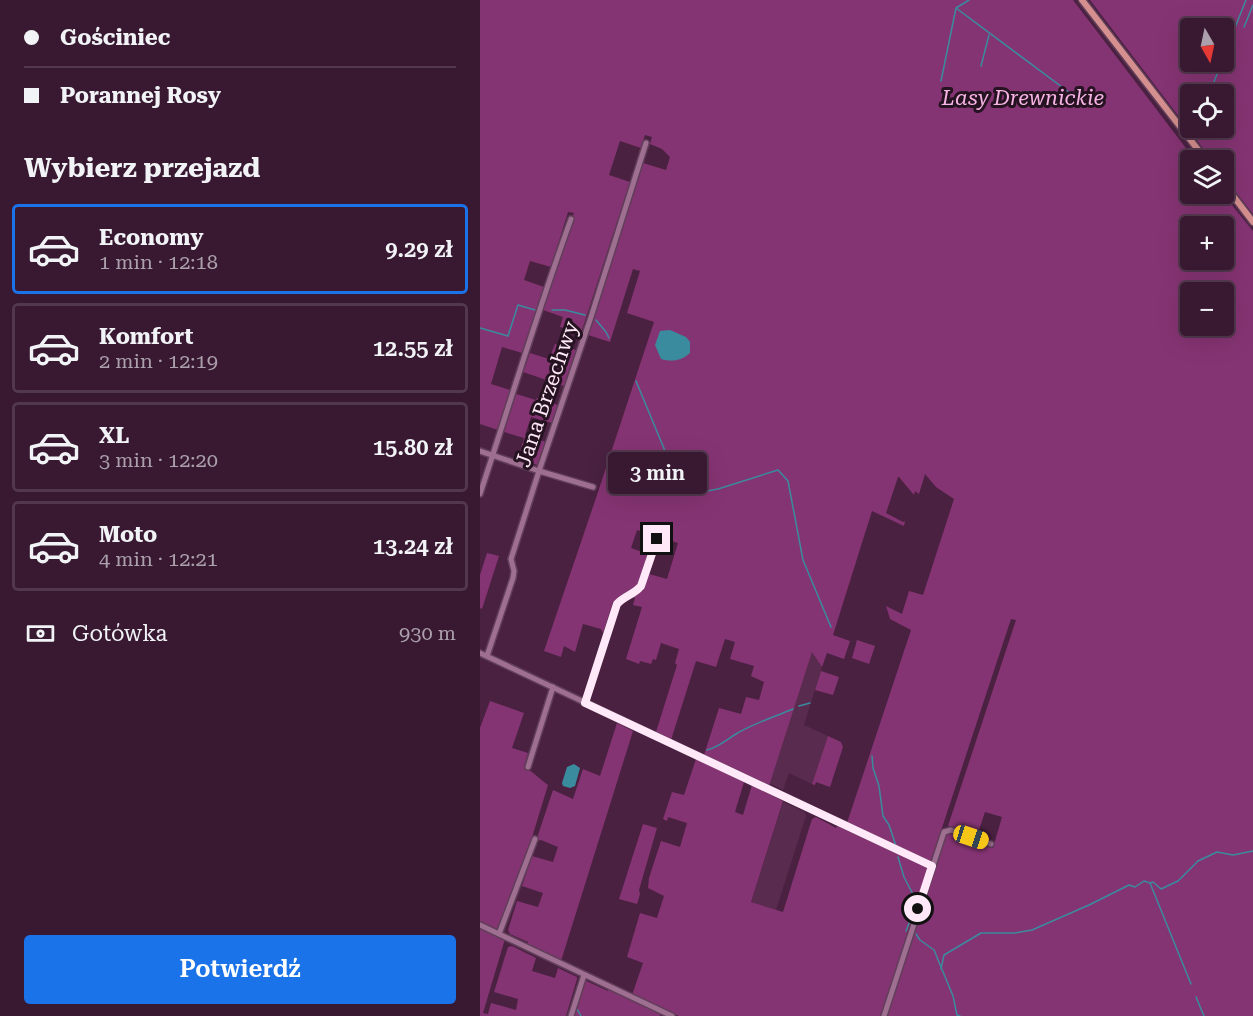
<!DOCTYPE html>
<html lang="pl">
<meta charset="utf-8">
<style>
:root{--surface:#381931;--page:#43263d;--text:#f1f3f6;--muted:#aba0ab;--line:#52384d;--accent:#1a73e8}
body{margin:0;font-family:"Roboto Serif",serif;background:var(--page);color:var(--text);height:100vh;display:flex;flex-direction:column;font-size:22px;white-space:nowrap}
*{box-sizing:border-box;margin:0}
p{font-size:20px;color:var(--muted)}
.icon{flex:none;width:33px;height:33px;fill:none;stroke:currentColor;stroke-width:2;stroke-linecap:round;stroke-linejoin:round}
.map{position:relative;flex:1;overflow:hidden}
.drawer{display:flex;flex-direction:column;background:var(--surface);width:480px}
.drawer>*{flex:none}
.top-card{display:grid;align-content:center;height:132px;padding:0 24px;background:var(--surface)}
.needle{width:39px;rotate:171deg}
.fabs{position:absolute;left:700px;top:18px;display:grid;gap:12px}
.fabs a{display:grid;place-items:center;width:54px;height:54px;border-radius:6px;background:var(--surface);box-shadow:0 6px 24px #0002,0 0 0 2px var(--line);font-size:30px}
.end{position:absolute;width:27px;height:27px;margin:-14px;border:8px solid #ffe9f8;background:#111;box-shadow:0 0 0 3px #111}
.from{border-radius:50%}
.bubble{position:absolute;height:42px;border-radius:6px;background:var(--surface);box-shadow:0 6px 24px #0002,0 0 0 2px var(--line);font-size:20px;font-weight:600;line-height:42px;text-align:center}
.car{position:absolute;width:18px;height:36px;margin:-18px -9px;border-radius:8px;box-shadow:0 0 4px 2px #0007;background:linear-gradient(#f5c518 24%,#345 0 40%,#f5c518 0 76%,#345 0 86%,#f5c518 0)}
.top-card b{display:flex;align-items:center;gap:21px;height:57px;font-size:22px}
.top-card b+b{border-top:2px solid var(--line)}
.top-card i{width:15px;height:15px;background:var(--text)}
ul{padding:0;list-style:none}
li{display:flex;align-items:center;gap:18px;height:90px;margin:0 12px 9px;padding:0 12px;border:3px solid var(--line);border-radius:6px}
li div{flex:1}
li b{display:block;font-size:22px}
li em{font-style:normal;font-weight:600}
li.active{border-color:var(--accent)}
li>.icon{width:54px;height:54px;stroke-width:1.5}
h2{padding:0 24px;font-size:27px;line-height:72px}
.pay{display:flex;align-items:center;gap:15px;height:66px;padding:0 24px;font-size:22px}
.pay p{margin-inline-start:auto}
.action{display:flex;gap:12px;margin-top:auto;padding:12px 24px}
.action a{flex:1;height:69px;border-radius:6px;background:var(--accent);color:#fff;font-size:24px;font-weight:600;line-height:69px;text-align:center}
main{display:flex;flex:1;min-height:0}
.map>svg:first-child{display:block}
</style>
<main>
<section class="drawer">
<div class="top-card">
<b><i class="from"></i>Gościniec</b>
<b><i></i>Porannej Rosy</b>
</div>
<h2>Wybierz przejazd</h2>
<ul>
<li class="active"><svg class="icon" aria-label="car" viewBox="0 0 24 24"><path d="M5 17H2v-5l4-1 3-4h7l3 4 3 1v5h-3M9 17h6M6 11h13"/><circle cx="7" cy="17" r="2"/><circle cx="17" cy="17" r="2"/></svg><div><b>Economy</b><p>1 min · 12:18</p></div><em>9.29 zł</em></li>
<li><svg class="icon" aria-label="car" viewBox="0 0 24 24"><path d="M5 17H2v-5l4-1 3-4h7l3 4 3 1v5h-3M9 17h6M6 11h13"/><circle cx="7" cy="17" r="2"/><circle cx="17" cy="17" r="2"/></svg><div><b>Komfort</b><p>2 min · 12:19</p></div><em>12.55 zł</em></li>
<li><svg class="icon" aria-label="car" viewBox="0 0 24 24"><path d="M5 17H2v-5l4-1 3-4h7l3 4 3 1v5h-3M9 17h6M6 11h13"/><circle cx="7" cy="17" r="2"/><circle cx="17" cy="17" r="2"/></svg><div><b>XL</b><p>3 min · 12:20</p></div><em>15.80 zł</em></li>
<li><svg class="icon" aria-label="car" viewBox="0 0 24 24"><path d="M5 17H2v-5l4-1 3-4h7l3 4 3 1v5h-3M9 17h6M6 11h13"/><circle cx="7" cy="17" r="2"/><circle cx="17" cy="17" r="2"/></svg><div><b>Moto</b><p>4 min · 12:21</p></div><em>13.24 zł</em></li>
</ul>
<div class="pay"><svg class="icon" aria-label="cash" viewBox="0 0 24 24"><path d="M3 7h18v10H3z"/><circle cx="12" cy="12" r="2"/></svg>Gotówka<p>930 m</p></div>
<div class="action"><a>Potwierdź</a></div>
</section>
<div class="map">
<svg width="773" height="1016" viewBox="0 0 773 1016">
<rect width="100%" height="100%" fill="#4a2141"/>
<path fill="#592b4e" d="M332,651L342,667L324,725L348,736L332,784L309,773L303,790L289,783Z
M303,802L325,812L326,816L296,910L271,902Z"/>
<path fill="#853473" fill-rule="evenodd" d="M0,0H593L715,160H711V194H743L773,231V1016H407L467,832L513,848L522,817L505,812L497,836L468,826L536,620L531,619L451,861L448,862L367,823L431,630L410,619L406,606L422,614L429,591L443,595L474,499L456,487L445,474L439,494L435,491L434,495L419,477H418L406,513L423,522L425,521L424,526L392,511L353,635L370,641L364,659L347,653L342,667L332,652L289,786L224,755L239,708L261,714L266,697L279,700L284,682L271,676L274,666L250,659L255,642L245,639L236,667L216,661L191,740L176,732L197,665L195,663L199,649L181,643L176,660L173,659L171,664L160,661L159,664L146,659L162,607L153,605L155,598L152,597L154,594L163,591L169,574L187,579L198,543L157,530L151,548L168,554L158,586L133,602L123,633L121,629L103,624L95,652L84,646L81,657L64,651L117,495L174,322L147,313L160,271L153,269L130,342L108,335L163,163L186,170L190,157L182,149L170,144L172,137L165,135L161,148L140,141L129,175L150,182L101,333L80,327L83,317L63,310L94,213L88,212L71,267L50,261L44,280L64,287L42,353L22,347L11,384L30,390L18,430L0,424ZM711,226H744V260H711ZM711,292H744V326H711Z
M610,0H773V214L744,177V160H732ZM744,28V62H711V28ZM711,94H744V128H711Z
M75,344L96,350L84,386L43,372L50,353L69,359Z
M36,394L56,400L57,398L78,405L72,423L51,417L45,435L66,442L59,463L57,465L38,458L44,438L24,432Z
M7,553L19,556L2,609L0,608V575Z
M377,640L395,646L389,664L372,658Z
M341,671L359,677L353,695L335,690Z
M10,701L44,713L32,748L48,753L44,767C51,770 61,780 68,785L24,929L21,931L0,921V728Z
M137,723L153,731L81,961L47,945L48,942L30,934L28,930L37,901L58,907L63,893L42,886L52,856L73,862L78,847L61,840L56,841L73,790L93,799L103,769L120,776Z
M348,736L361,742L363,747L350,787L336,782L335,785L332,784Z
M216,759L264,782L255,812L263,815L272,785L303,801L271,902L303,912L332,819L336,817L356,828L357,826L446,867L448,870L401,1016H199L152,995L163,963L147,957L160,913L177,918L184,896L168,888L169,878L181,841L200,847L207,823L188,817L187,821L183,819L192,792L204,795Z
M163,824L177,828L159,890L160,894L157,904L139,899Z
M0,928L25,939L3,1013L8,1014L11,1003L36,1010L38,999L14,992L28,947L32,946L56,958L52,971L75,978L78,968L97,977V979L86,1016H0Z
M104,980L128,991L129,989L181,1013L180,1016H93Z"/>
<path fill="#3b8b9f" d="M190,330L206,337L210,342V353C201,361 193,362 181,359L175,345L180,331Z
M94,764L100,768L95,786L90,788L83,786L82,783L87,767Z"/>
<g fill="none" stroke-linecap="round" stroke-linejoin="round">
<path stroke="#3b8b9f" stroke-width="1.5" d="M476,8L598,99
M764,27L773,5
M744,55L766,0
M501,66L509,35
M461,81L476,8L489,0
M729,94L742,62
M72,310H85L105,315
M116,320L126,332L129,338
M0,328L28,336L38,305L55,310
M156,381L195,475C199,484 203,489 211,494L238,489L298,470L308,481L323,560L351,627
M319,706L330,703
M227,750C239,747 246,740 256,734C274,723 294,717 313,709
M392,756L393,768L399,786L403,816L409,825L416,846
M418,857L424,877L437,902L426,931
M670,883L711,984
M436,934L440,940L454,950L473,996L477,1015L480,1016
M461,969L464,955L501,933H535L552,930L609,905L649,885L655,887L664,881L670,883L673,882L681,889L698,881L718,861L737,852L753,855L773,851
M716,997L724,1016
M97,1009L101,1016"/>
<defs>
<path id="minor" d="M0,451L59,471L113,487
M0,494C30,403 58,310 91,219
M0,653L452,866
M7,656L33,578L34,571L31,559L59,471L111,317L166,143
M105,703L137,604C144,596 155,594 161,586L177,539
M48,767L73,687
M0,925L192,1016
M19,934L55,839
M91,1016L104,975
M404,1016L464,832L471,830L511,844"/>
<path id="major" d="M602,0L726,160
M744,184L773,222"/>
</defs>
<use href="#minor" stroke="#613e59" stroke-width="8"/>
<use href="#major" stroke="#613e59" stroke-width="9"/>
<use href="#minor" stroke="#9e6f91" stroke-width="5"/>
<use href="#major" stroke="#d48f8e" stroke-width="6"/>
</g>
<g fill="none" stroke-linecap="round" stroke-linejoin="round">
<path stroke="#ffe9f8" stroke-width="8" d="M177,539L161,586C155,594 144,596 137,604L105,703L452,866L438,909"/>
</g>
<g text-anchor="middle" stroke-width="6" stroke-linejoin="round" paint-order="stroke">
<g font-size="21" font-style="italic" fill="#f8b4e5" stroke="#251321">
<text x="543" y="105">Lasy Drewnickie</text>
</g>
<g font-size="21" fill="#ffe9f8" stroke="#251321">
<text transform="translate(67 394) rotate(-71)" y="7">Jana Brzechwy</text>
</g>
</g>
</svg>
<div class="fabs">
<a><svg class="needle" viewBox="-14 -14 28 28"><path d="M0-13l5 13h-10z" fill="#e53935"/><path d="M0 13l5-13h-10z" fill="#aba0ab"/></svg></a>
<a><svg class="icon" aria-label="locate" viewBox="0 0 24 24"><circle cx="12" cy="12" r="6"/><path d="M12 2v4M12 18v4M2 12h4M18 12h4"/></svg></a>
<a><svg class="icon" aria-label="layers" viewBox="0 0 24 24"><path d="M12 4l9 5-9 5-9-5zM3 14l9 5 9-5"/></svg></a>
<a>+</a>
<a>−</a>
</div>
<i class="end from" style="left:438px;top:909px"></i>
<i class="end" style="left:177px;top:539px"></i>
<div class="bubble" style="left:128px;top:452px;width:99px">3 min</div>
<i class="car" style="left:491px;top:837px;rotate:108deg"></i>
</div>
</main>
